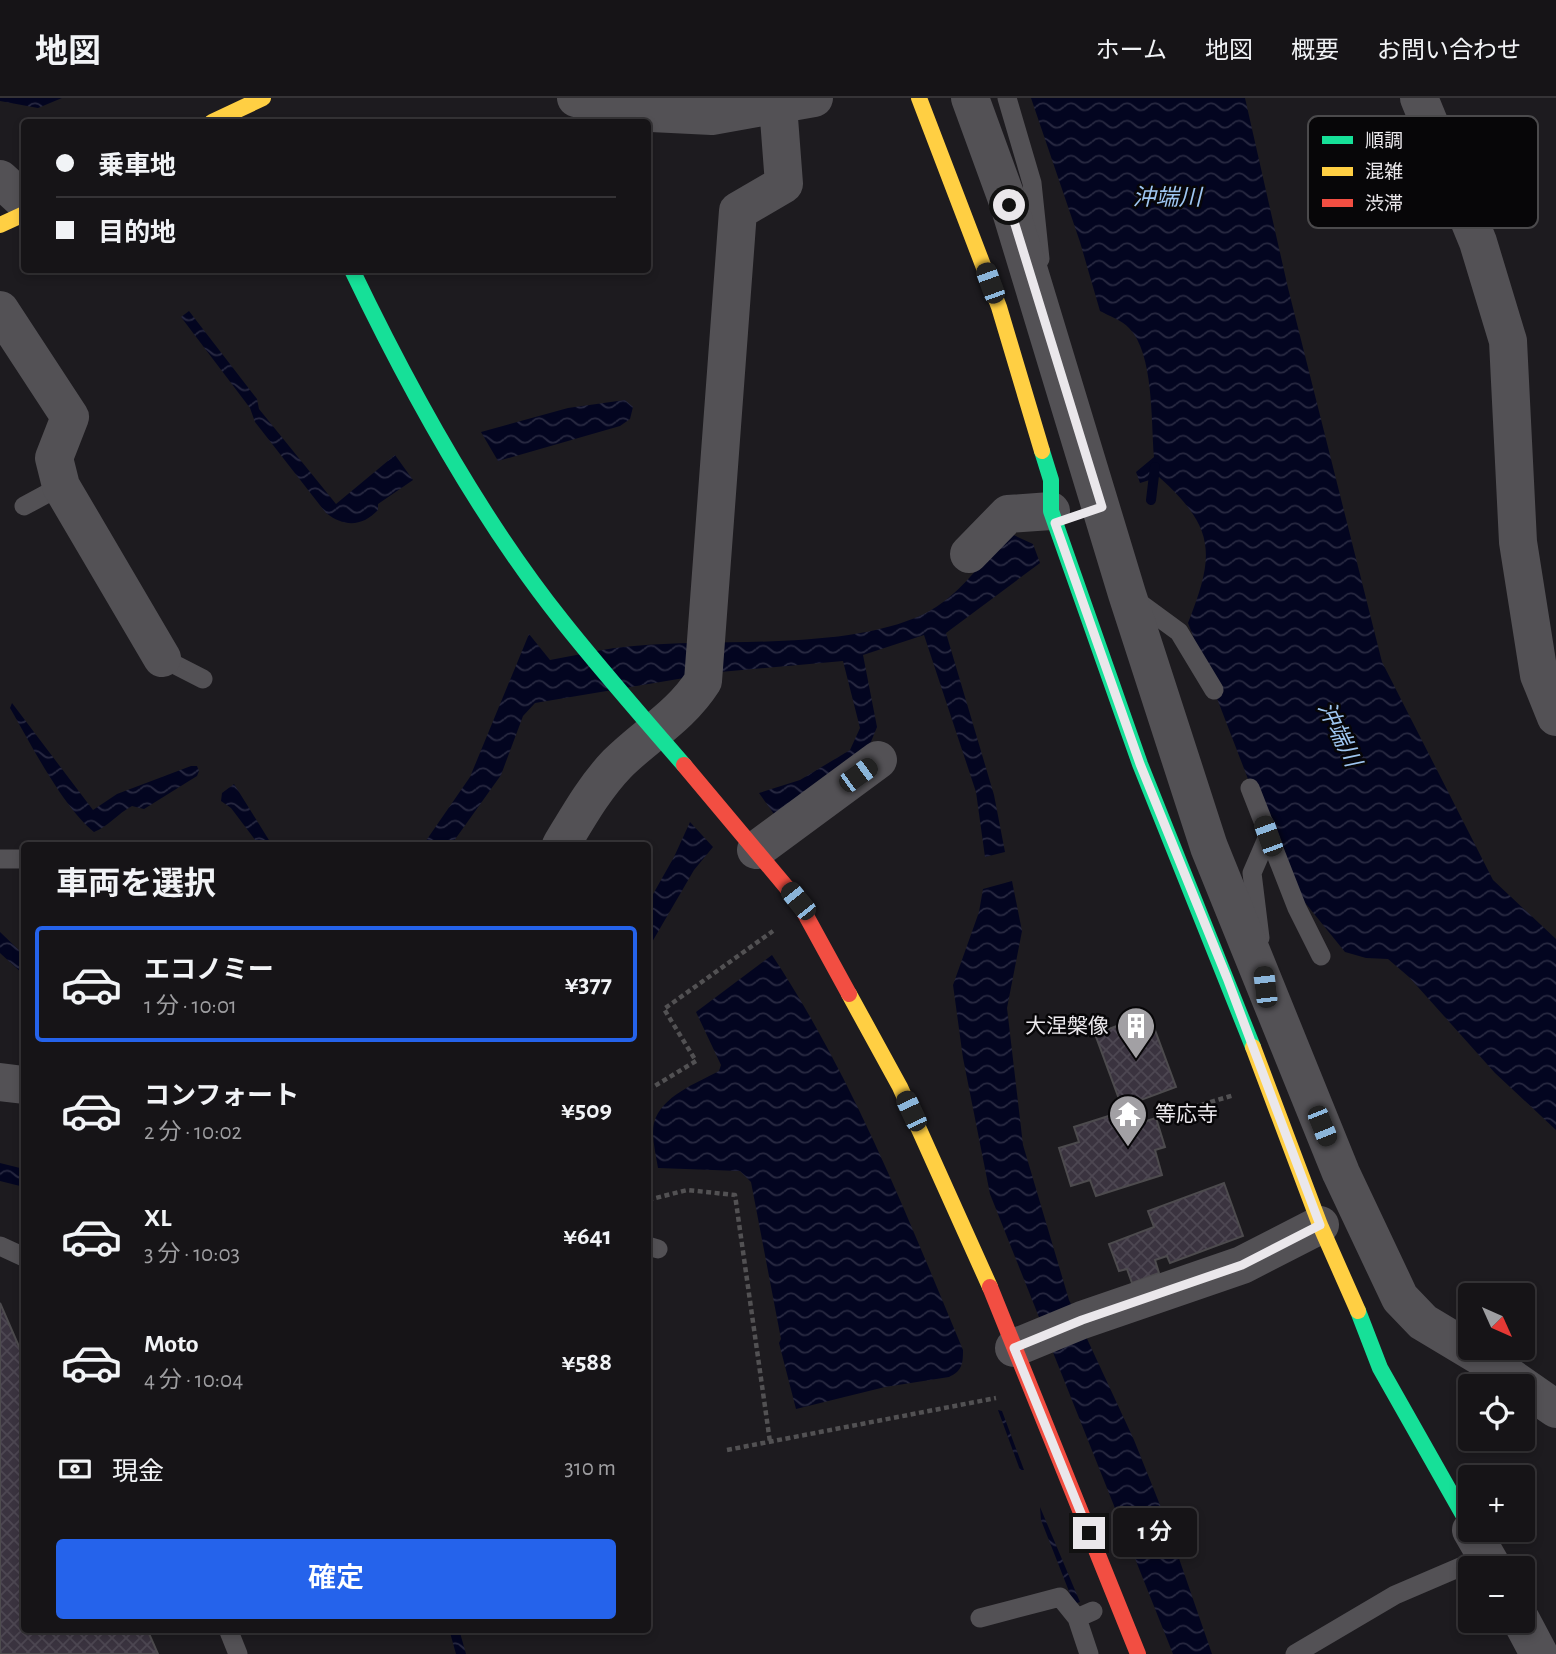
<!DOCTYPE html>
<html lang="ja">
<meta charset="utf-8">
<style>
:root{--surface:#161417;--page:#1f1d20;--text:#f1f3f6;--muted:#9e9ea1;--line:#353336;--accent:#2563eb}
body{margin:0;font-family:"Alegreya Sans","Noto Sans JP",sans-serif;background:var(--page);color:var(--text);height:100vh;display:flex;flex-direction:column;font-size:26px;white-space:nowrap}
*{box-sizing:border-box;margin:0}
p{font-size:23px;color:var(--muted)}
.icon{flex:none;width:38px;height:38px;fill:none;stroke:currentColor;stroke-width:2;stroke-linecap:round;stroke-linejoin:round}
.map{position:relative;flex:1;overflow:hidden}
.details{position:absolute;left:21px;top:744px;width:630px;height:791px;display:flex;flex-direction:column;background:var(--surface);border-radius:7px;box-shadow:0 4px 10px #0003,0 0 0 2px var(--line)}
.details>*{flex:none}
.guide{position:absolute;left:21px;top:21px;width:630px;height:154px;border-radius:7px;box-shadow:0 4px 10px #0003,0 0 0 2px var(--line);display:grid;align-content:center;height:154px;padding:0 35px;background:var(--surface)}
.needle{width:46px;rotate:135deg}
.fabs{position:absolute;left:1458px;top:1185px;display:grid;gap:14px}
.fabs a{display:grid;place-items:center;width:77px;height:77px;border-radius:7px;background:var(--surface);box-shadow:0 4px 10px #0003,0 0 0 2px var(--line);font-size:35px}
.end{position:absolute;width:32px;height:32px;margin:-16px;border:9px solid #eae7eb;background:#111;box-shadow:0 0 0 4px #111}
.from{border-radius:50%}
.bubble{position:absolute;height:49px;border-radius:7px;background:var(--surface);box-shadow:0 4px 10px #0003,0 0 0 2px var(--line);font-size:23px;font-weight:600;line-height:49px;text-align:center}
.car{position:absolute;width:21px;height:42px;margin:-21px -10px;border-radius:9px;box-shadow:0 0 5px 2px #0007;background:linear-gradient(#222 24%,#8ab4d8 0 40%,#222 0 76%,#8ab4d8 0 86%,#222 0)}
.guide b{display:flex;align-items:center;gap:24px;height:66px;font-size:26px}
.guide b+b{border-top:2px solid var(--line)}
.guide i{width:18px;height:18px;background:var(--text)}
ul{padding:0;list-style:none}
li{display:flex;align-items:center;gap:21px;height:116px;margin:0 14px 10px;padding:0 21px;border:4px solid transparent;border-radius:7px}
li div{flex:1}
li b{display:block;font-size:26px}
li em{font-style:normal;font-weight:600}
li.current{border-color:var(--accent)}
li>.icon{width:63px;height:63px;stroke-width:1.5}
h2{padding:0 35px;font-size:32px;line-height:84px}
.pay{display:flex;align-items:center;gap:18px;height:77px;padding:0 35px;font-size:26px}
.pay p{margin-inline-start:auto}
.primary-button{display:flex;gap:14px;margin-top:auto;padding:14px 35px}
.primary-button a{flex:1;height:80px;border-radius:7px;background:var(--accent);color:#fff;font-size:28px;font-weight:600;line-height:80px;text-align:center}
header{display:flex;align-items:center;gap:42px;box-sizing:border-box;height:98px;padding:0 35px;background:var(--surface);border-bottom:2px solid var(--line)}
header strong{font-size:33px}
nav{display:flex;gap:38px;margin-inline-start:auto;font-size:24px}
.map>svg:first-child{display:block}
</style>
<header>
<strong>地図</strong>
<nav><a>ホーム</a><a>地図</a><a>概要</a><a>お問い合わせ</a></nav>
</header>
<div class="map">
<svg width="1556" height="1556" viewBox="0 0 1556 1556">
<defs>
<pattern id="water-waves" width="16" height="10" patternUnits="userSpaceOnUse" patternTransform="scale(1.75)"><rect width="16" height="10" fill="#030520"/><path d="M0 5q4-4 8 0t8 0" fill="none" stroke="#282941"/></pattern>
<pattern id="building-cross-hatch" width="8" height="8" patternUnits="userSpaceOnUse" patternTransform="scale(1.75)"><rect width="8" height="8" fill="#3a333f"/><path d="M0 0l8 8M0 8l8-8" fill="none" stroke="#4d4752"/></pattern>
</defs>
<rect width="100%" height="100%" fill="#1d1b1f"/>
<path fill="url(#water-waves)" d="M0,0H62L38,10L0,3Z
M1031,0H1245L1288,190L1382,564L1493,782L1556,841V1032L1495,975L1409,879L1388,861L1366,860L1345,854L1298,796L1273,746L1188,525C1215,457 1216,430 1159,379L1140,385L1136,374L1154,359C1151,324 1154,255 1129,230C1122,222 1109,218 1100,213L1080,144Z
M189,213L257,301L259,311L336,406L395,357L413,382L378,406V412C362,429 344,429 326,415L255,324L250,310L181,219Z
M625,302L633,309L630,321L620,328L498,363L481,334L568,310Z
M1007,434L1033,446L1040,465L946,535L994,697L1005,754L985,759L976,694L924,537L863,557L877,629L868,651L774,716L759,695L800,682L850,652L860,630L843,563L720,574L535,605L523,618L501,677L451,747H423L470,679L529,536L550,562C578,557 606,550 634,548C720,540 846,553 924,516C959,499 983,463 1007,434Z
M12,605L93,712L117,696L191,668H197L199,673L197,678L144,711L132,708C117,716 109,728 94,734C62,708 31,646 10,610Z
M234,686L272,747H259L231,710L221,703L222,695Z
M690,724L713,749L694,772L648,851V805L674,759Z
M1012,783L1022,833L1007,910L1023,1047L1069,1202L1134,1342L1164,1417L1212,1556H1173L990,1096L963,960L953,887L979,814L983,791Z
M0,834L24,857V877L0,855Z
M772,857C853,979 907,1118 963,1252C963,1266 962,1273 949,1279L885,1289L796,1311L779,1245L781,1241L751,1084L740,1073L658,1070C656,1057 651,1038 654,1025C661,998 697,985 719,973L721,967L696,914Z
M0,1065L24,1071V1089L0,1083Z
M998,1312L1002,1313L1024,1372H1020Z
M1040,1409L1080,1504L1074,1506L1041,1422Z
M449,1531H459L466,1556H456Z"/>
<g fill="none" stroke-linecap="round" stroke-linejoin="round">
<path stroke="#030520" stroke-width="10" d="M1151,402L1155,369"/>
</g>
<path fill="url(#building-cross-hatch)" stroke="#4d4b4e" stroke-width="2" d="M1149,916L1176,989L1122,1009L1095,936Z
M1140,1008L1146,1023L1156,1020L1165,1049L1155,1052L1162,1077L1096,1098L1090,1082L1071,1088L1059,1050L1079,1044L1074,1029Z
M1224,1085L1243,1138L1170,1165L1167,1158L1155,1162L1159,1175L1132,1185L1127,1171L1119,1173L1109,1146L1154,1129L1148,1113Z
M0,1205L24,1260V1531H147L158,1556H0Z"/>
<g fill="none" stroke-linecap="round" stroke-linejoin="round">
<path stroke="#525153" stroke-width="4.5" stroke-dasharray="5 3.5" stroke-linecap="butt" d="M648,992L696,963L664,911L773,833
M1194,1009L1234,997
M648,1102L687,1092L735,1097L770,1344
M727,1352L996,1300"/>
<path stroke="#535155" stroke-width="19" d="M1007,0L1032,85L1040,161
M24,408L61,388
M1134,501L1179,534L1214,592
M162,560L203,581
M1250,690L1297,810L1321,858
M0,761H24
M1260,840L1252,775L1268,738
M0,1148L24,1159
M648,1148L658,1151
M980,1520L1060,1499L1077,1520L1093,1513
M1077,1520L1089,1556
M228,1531L238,1556
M1295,1556L1395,1497L1486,1458"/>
<path stroke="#535155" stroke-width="38" d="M576,0L631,14L712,18L814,0
M970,0L1009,107L1127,496L1209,749L1341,1075L1400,1200L1423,1224L1478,1257L1556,1311
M1419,0L1478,144L1508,243L1518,444L1539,577L1556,619
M0,81L24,103
M0,212L70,319L54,360L61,388L162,560
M969,456L1008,416L1051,413
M561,747C578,719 594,690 617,666C646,637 680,619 703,583L738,113L784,86L778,7
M756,752L878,662
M0,984L24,987
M1014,1250L1082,1222L1242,1167L1320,1127
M1471,1432L1493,1470
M1521,1522L1539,1556"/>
<path stroke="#16e098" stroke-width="16" d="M352,172C410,293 479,419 563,524C602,573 643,620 684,667
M1042,353L1051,382V413L1140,666L1253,949
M1358,1213L1380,1270L1470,1429"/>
<path stroke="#ffcf43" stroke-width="16" d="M919,0L999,209L1042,353
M212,24L263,0
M0,127L24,116
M849,896L900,989L990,1189
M1253,949L1320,1127L1358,1213"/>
<path stroke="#f24e42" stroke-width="16" d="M684,667L798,803L849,896
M990,1189L1138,1556"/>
</g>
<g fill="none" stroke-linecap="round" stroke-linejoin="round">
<path stroke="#eae7eb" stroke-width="9" d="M1009,107L1102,409L1055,425L1140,666L1227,880L1320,1127L1242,1167L1082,1222L1014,1250L1089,1435"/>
</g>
<defs>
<symbol id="building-pin" viewBox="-11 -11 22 30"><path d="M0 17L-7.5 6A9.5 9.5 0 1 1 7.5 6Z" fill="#a2a0a4" stroke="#070608"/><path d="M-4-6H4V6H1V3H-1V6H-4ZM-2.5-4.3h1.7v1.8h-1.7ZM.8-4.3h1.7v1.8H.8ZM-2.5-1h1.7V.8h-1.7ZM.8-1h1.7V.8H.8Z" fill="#fff"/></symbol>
<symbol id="temple-pin" viewBox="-11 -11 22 30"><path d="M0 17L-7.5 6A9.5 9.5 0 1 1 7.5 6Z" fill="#a2a0a4" stroke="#070608"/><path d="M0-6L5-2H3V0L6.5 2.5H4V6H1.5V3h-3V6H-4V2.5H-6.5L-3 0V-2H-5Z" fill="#fff"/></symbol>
</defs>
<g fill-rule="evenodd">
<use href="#building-pin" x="1114" y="906" width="44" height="60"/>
<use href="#temple-pin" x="1106" y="994" width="44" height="60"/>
</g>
<g text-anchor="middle" stroke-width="5" stroke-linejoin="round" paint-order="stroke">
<g font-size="21" fill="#eae7eb" stroke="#070608" text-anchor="end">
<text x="1109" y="935">大涅槃像</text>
<text x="1155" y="1023" text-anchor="start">等応寺</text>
</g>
<g font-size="23" font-style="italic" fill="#9fc7f2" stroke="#070608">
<text x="1167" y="107">沖端川</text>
<text transform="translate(1340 636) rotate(64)" y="8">沖端川</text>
</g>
</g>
<rect x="1308" y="18" width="230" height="112" rx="10" fill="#070608" stroke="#4b4a4c" stroke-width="2"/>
<rect x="1322" y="38" width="31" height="8" fill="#16e098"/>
<rect x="1322" y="69" width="31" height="9" fill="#ffcf43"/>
<rect x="1322" y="101" width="31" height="8" fill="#f24e42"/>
<g font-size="19" fill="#eae7eb">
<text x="1365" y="49">順調</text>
<text x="1365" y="80">混雑</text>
<text x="1365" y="112">渋滞</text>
</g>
</svg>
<div class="fabs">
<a><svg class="needle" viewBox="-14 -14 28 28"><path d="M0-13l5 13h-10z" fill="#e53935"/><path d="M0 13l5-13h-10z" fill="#9e9ea1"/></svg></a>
<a><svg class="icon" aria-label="locate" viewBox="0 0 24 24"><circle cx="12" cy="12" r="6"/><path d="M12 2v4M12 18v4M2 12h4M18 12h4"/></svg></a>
<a>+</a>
<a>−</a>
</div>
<i class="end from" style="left:1009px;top:107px"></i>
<i class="end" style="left:1089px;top:1435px"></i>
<div class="bubble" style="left:1113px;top:1410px;width:84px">1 分</div>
<i class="car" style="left:990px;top:185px;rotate:340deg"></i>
<i class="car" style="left:858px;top:677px;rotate:54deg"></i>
<i class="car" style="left:1268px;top:738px;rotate:340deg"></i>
<i class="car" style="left:798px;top:803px;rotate:321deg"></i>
<i class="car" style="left:1265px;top:889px;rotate:353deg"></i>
<i class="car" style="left:911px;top:1013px;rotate:335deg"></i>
<i class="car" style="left:1322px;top:1028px;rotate:158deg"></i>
<div class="guide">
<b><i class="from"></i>乗車地</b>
<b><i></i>目的地</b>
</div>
<section class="details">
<h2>車両を選択</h2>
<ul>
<li class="current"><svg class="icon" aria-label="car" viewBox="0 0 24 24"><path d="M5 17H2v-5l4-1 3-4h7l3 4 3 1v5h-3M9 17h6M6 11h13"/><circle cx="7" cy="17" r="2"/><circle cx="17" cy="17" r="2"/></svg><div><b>エコノミー</b><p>1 分 · 10:01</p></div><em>¥377</em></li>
<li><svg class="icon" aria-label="car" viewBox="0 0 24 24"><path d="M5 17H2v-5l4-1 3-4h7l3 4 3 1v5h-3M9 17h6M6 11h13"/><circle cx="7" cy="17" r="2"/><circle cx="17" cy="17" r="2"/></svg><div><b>コンフォート</b><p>2 分 · 10:02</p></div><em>¥509</em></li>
<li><svg class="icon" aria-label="car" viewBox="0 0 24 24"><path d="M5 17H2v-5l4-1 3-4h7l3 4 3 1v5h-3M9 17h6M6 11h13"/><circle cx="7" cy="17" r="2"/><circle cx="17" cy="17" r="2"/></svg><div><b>XL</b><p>3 分 · 10:03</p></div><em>¥641</em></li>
<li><svg class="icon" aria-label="car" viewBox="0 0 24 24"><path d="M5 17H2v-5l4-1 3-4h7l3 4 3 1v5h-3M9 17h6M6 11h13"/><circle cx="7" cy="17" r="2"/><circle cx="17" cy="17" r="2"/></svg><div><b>Moto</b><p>4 分 · 10:04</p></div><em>¥588</em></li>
</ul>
<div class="pay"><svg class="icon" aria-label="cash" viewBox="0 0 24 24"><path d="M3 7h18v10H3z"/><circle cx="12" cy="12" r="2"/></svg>現金<p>310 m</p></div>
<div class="primary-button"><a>確定</a></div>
</section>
</div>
